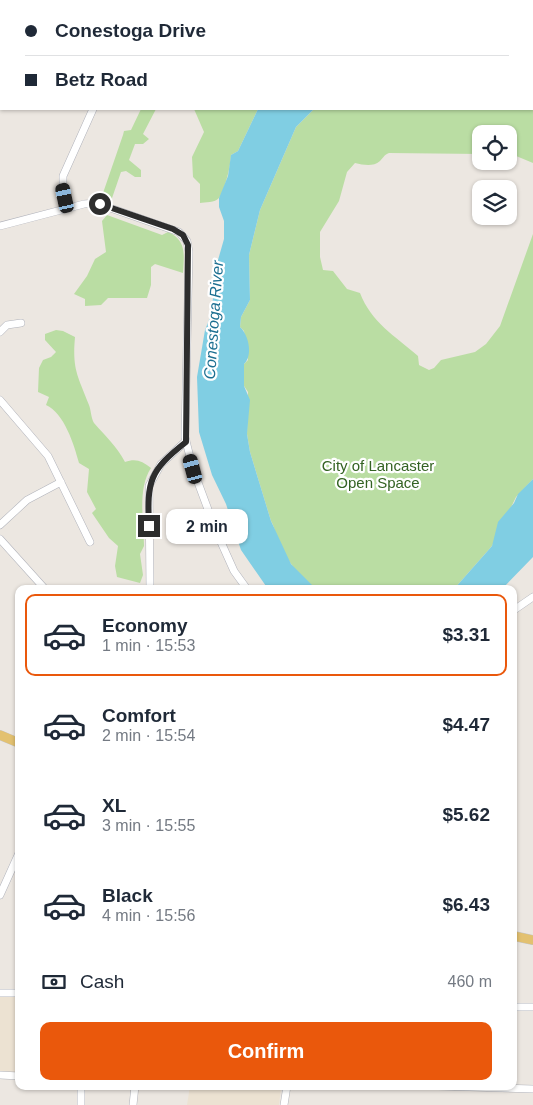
<!DOCTYPE html>
<meta charset="utf-8">
<style>
:root{--surface:#fff;--page:#f2f2f3;--text:#1f2937;--muted:#747a83;--line:#e0e1e3;--accent:#ea580c}
body{margin:0;font-family:Helvetica,sans-serif;background:var(--page);color:var(--text);height:100vh;display:flex;flex-direction:column;font-size:19px;white-space:nowrap}
*{box-sizing:border-box;margin:0}
p{font-size:16px;color:var(--muted)}
.icon{flex:none;width:28px;height:28px;fill:none;stroke:currentColor;stroke-width:2;stroke-linecap:round;stroke-linejoin:round}
.map{position:relative;flex:1;overflow:hidden}
.drawer{position:absolute;left:15px;top:585px;width:502px;height:505px;display:flex;flex-direction:column;background:var(--surface);border-radius:10px;box-shadow:0 1px 4px #0004}
.drawer>*{flex:none}
.banner{position:absolute;left:0px;top:0px;width:534px;height:110px;box-shadow:0 1px 4px #0004;display:grid;align-content:center;height:110px;padding:0 25px;background:var(--surface)}
.tools{position:absolute;left:472px;top:125px;display:grid;gap:10px}
.tools a{display:grid;place-items:center;width:45px;height:45px;border-radius:10px;background:var(--surface);box-shadow:0 1px 4px #0004;font-size:25px}
.end{position:absolute;width:22px;height:22px;margin:-11px;border:6px solid #2d2d2d;background:#fff;box-shadow:0 0 0 2px #fff}
.from{border-radius:50%}
.bubble{position:absolute;height:35px;border-radius:10px;background:var(--surface);box-shadow:0 1px 4px #0004;font-size:16px;font-weight:600;line-height:35px;text-align:center}
.car{position:absolute;width:15px;height:30px;margin:-15px -8px;border-radius:6px;box-shadow:0 0 4px 1px #0007;background:linear-gradient(#222 24%,#8ab4d8 0 40%,#222 0 76%,#8ab4d8 0 86%,#222 0)}
.banner b{display:flex;align-items:center;gap:18px;height:48px;font-size:19px}
.banner b+b{border-top:1px solid var(--line)}
.banner i{width:12px;height:12px;background:var(--text)}
ul{padding:9px 0 0;list-style:none}
li{display:flex;align-items:center;gap:15px;height:82px;margin:0 10px 8px;padding:0 15px;border:2px solid transparent;border-radius:10px}
li div{flex:1}
li b{display:block;font-size:19px}
li em{font-style:normal;font-weight:600}
li.selected{border-color:var(--accent)}
li>.icon{width:45px;height:45px;stroke-width:1.5}
.pay{display:flex;align-items:center;gap:12px;height:55px;padding:0 25px;font-size:19px}
.pay p{margin-inline-start:auto}
.cta{display:flex;gap:10px;margin-top:auto;padding:10px 25px}
.cta a{flex:1;height:58px;border-radius:10px;background:var(--accent);color:#fff;font-size:20px;font-weight:600;line-height:58px;text-align:center}
.map>svg:first-child{display:block}
</style>
<div class="map">
<svg width="533" height="1105" viewBox="0 0 533 1105">
<rect width="100%" height="100%" fill="#ece7e1"/>
<path fill="#ece2d2" d="M0,993H19V1076L0,1075Z
M190,1086H240L281,1087L279,1105H187Z"/>
<path fill="#badda3" d="M361,0H533V163L509,153V134H481V154L389,153C384,155 384,157 380,161C373,167 364,165 355,163L347,172L339,201L320,232V257L323,270L333,271L347,289L360,293C371,322 395,336 418,356L419,365L429,370L434,368L441,360L475,352L486,344L500,326L533,234V479L516,497L492,546L454,589H316C299,577 285,558 277,539C275,533 275,528 271,521L250,452L247,434L248,392L244,386V364L248,360L244,331L240,327L241,317L250,300L249,255L260,210L296,127L314,109H532V1Z
M141,109H156L143,134L149,139L143,144H135L129,160L141,170V177H135L126,171L121,172L111,201H104L103,193L123,135L124,131L131,130Z
M194,109H258L238,151L231,155C231,164 225,190 219,198C215,203 205,202 200,203V184L193,177L192,157L204,132Z
M107,215L162,235L168,232C187,240 184,256 183,273L155,264L151,267V285L147,298H108L101,305L85,306V299L74,294L87,276L95,259L106,252L102,221Z
M56,330L63,331L75,337C72,370 78,376 89,405C91,410 91,418 94,423C106,437 116,445 125,462C136,458 142,461 151,468C137,489 144,522 144,546L140,554L143,575L140,583L117,577L115,566L118,546L109,538L92,513L96,509L87,492L89,469L79,463C74,444 64,413 46,405L49,397L38,392L39,368L43,360L51,357L56,352L45,340V334Z"/>
<path fill="#80cee3" d="M258,109H314L296,127L260,210L249,255L250,300L241,317L240,327C249,335 253,356 244,364V386L250,400L247,434L250,452L271,521L291,564L316,589H268L241,550L226,504L212,475L199,432L197,377L205,330L211,315L213,298L217,293L214,274L224,239V221L219,207V198L228,176L231,155L238,151Z
M533,479V557L502,589H454L492,546L498,522L514,503L518,494Z"/>
<g fill="none" stroke-linecap="round" stroke-linejoin="round">
<defs>
<path id="minor" d="M103,0L106,1
M20,1V0
M129,1V0
M211,1L212,0
M0,77L1,73
M67,208L63,187V176L93,109
M0,226L84,204L96,203L179,232L187,241L189,252L185,437L193,469L216,531L234,571L247,589
M0,332L7,325L21,323
M0,400L48,456L90,542
M0,525L27,500L61,482
M0,539L45,589
M150,589L149,486L161,464L186,441
M514,610L533,597
M0,895L19,853
M0,993H19
M514,1007H533
M0,1075L19,1076
M438,1086L533,1089
M81,1105V1086
M133,1105L135,1086
M284,1105L287,1086"/>
<path id="major" d="M0,735L19,743
M514,936L533,940"/>
</defs>
<use href="#minor" stroke="#b1b3bb" stroke-width="8"/>
<use href="#major" stroke="#c4c4c4" stroke-width="10"/>
<use href="#minor" stroke="#fff" stroke-width="7"/>
<use href="#major" stroke="#e3c170" stroke-width="9"/>
</g>
<g fill="none" stroke-linecap="round" stroke-linejoin="round">
<path stroke="#2d2d2d" stroke-width="6" d="M100,204L173,229L183,235L188,245L186,442C149,471 147,481 149,526"/>
</g>
<g text-anchor="middle" stroke-width="4.5" stroke-linejoin="round" paint-order="stroke">
<g font-size="15" fill="#346323" stroke="#fff">
<text x="378" y="471">City of Lancaster<tspan x="378" dy="17">Open Space</tspan></text>
</g>
<g font-size="16" font-style="italic" fill="#1c6f91" stroke="#fff">
<text transform="translate(213 320) rotate(-86)" y="6">Conestoga River</text>
</g>
</g>
</svg>
<div class="tools">
<a><svg class="icon" aria-label="locate" viewBox="0 0 24 24"><circle cx="12" cy="12" r="6"/><path d="M12 2v4M12 18v4M2 12h4M18 12h4"/></svg></a>
<a><svg class="icon" aria-label="layers" viewBox="0 0 24 24"><path d="M12 4l9 5-9 5-9-5zM3 14l9 5 9-5"/></svg></a>
</div>
<i class="end from" style="left:100px;top:204px"></i>
<i class="end" style="left:149px;top:526px"></i>
<div class="bubble" style="left:166px;top:509px;width:82px">2 min</div>
<i class="car" style="left:65px;top:198px;rotate:348deg"></i>
<i class="car" style="left:193px;top:469px;rotate:345deg"></i>
<div class="banner">
<b><i class="from"></i>Conestoga Drive</b>
<b><i></i>Betz Road</b>
</div>
<section class="drawer">
<ul>
<li class="selected"><svg class="icon" aria-label="car" viewBox="0 0 24 24"><path d="M5 17H2v-5l4-1 3-4h7l3 4 3 1v5h-3M9 17h6M6 11h13"/><circle cx="7" cy="17" r="2"/><circle cx="17" cy="17" r="2"/></svg><div><b>Economy</b><p>1 min · 15:53</p></div><em>$3.31</em></li>
<li><svg class="icon" aria-label="car" viewBox="0 0 24 24"><path d="M5 17H2v-5l4-1 3-4h7l3 4 3 1v5h-3M9 17h6M6 11h13"/><circle cx="7" cy="17" r="2"/><circle cx="17" cy="17" r="2"/></svg><div><b>Comfort</b><p>2 min · 15:54</p></div><em>$4.47</em></li>
<li><svg class="icon" aria-label="car" viewBox="0 0 24 24"><path d="M5 17H2v-5l4-1 3-4h7l3 4 3 1v5h-3M9 17h6M6 11h13"/><circle cx="7" cy="17" r="2"/><circle cx="17" cy="17" r="2"/></svg><div><b>XL</b><p>3 min · 15:55</p></div><em>$5.62</em></li>
<li><svg class="icon" aria-label="car" viewBox="0 0 24 24"><path d="M5 17H2v-5l4-1 3-4h7l3 4 3 1v5h-3M9 17h6M6 11h13"/><circle cx="7" cy="17" r="2"/><circle cx="17" cy="17" r="2"/></svg><div><b>Black</b><p>4 min · 15:56</p></div><em>$6.43</em></li>
</ul>
<div class="pay"><svg class="icon" aria-label="cash" viewBox="0 0 24 24"><path d="M3 7h18v10H3z"/><circle cx="12" cy="12" r="2"/></svg>Cash<p>460 m</p></div>
<div class="cta"><a>Confirm</a></div>
</section>
</div>
